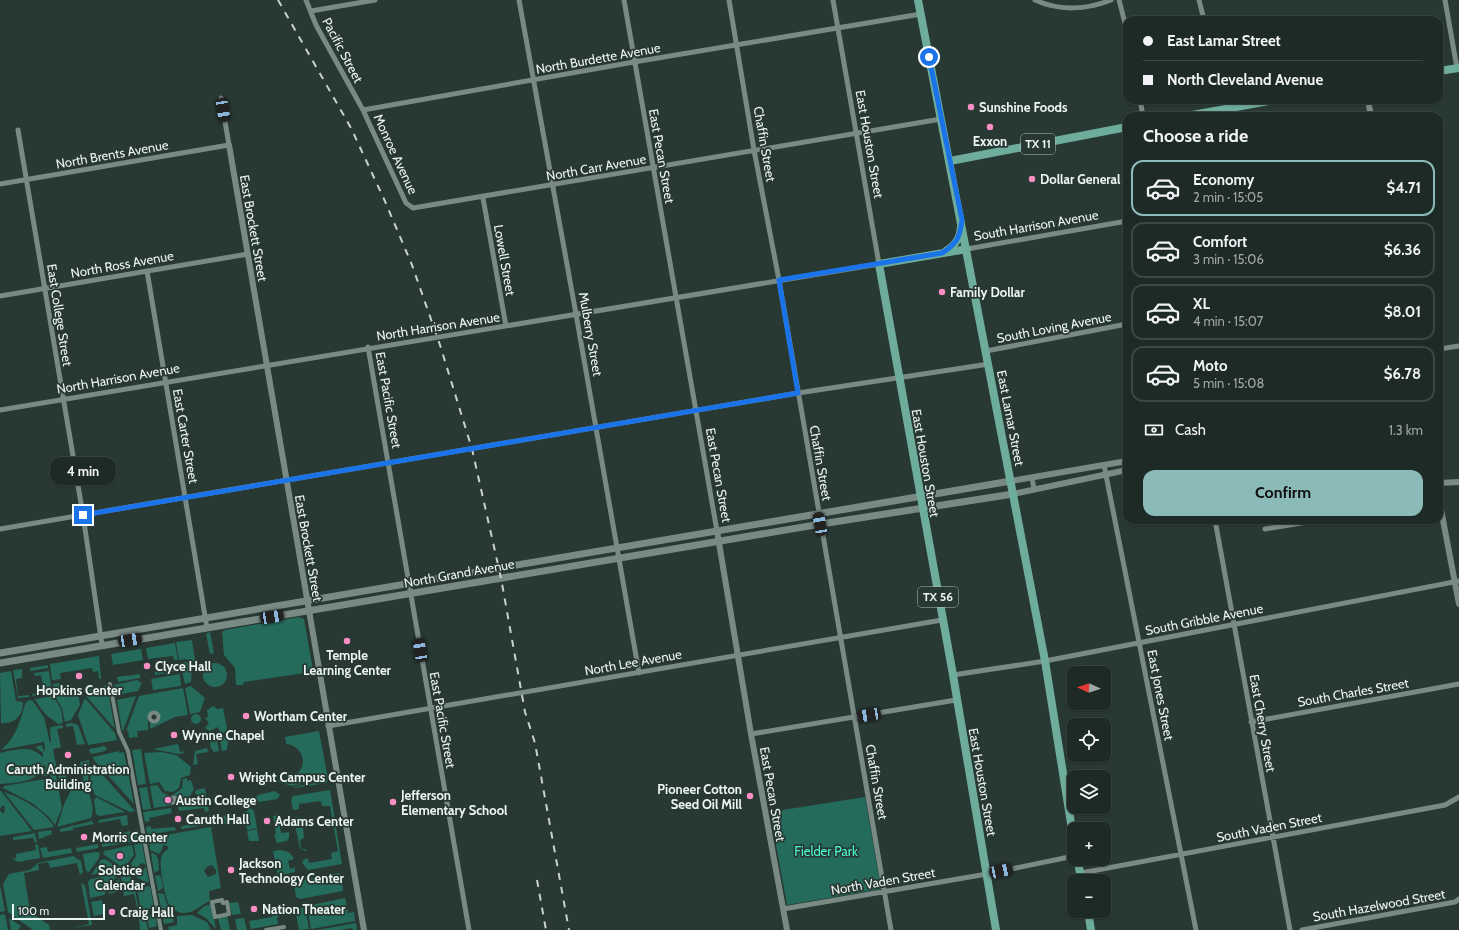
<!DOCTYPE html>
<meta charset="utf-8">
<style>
:root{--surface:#1e2a26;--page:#26322e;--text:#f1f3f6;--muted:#a1a7a7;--line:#3c4643;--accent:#8bbbb9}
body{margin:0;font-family:Cabin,sans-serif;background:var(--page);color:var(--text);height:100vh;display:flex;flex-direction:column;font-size:15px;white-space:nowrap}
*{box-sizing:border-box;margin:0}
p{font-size:13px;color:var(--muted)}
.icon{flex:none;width:22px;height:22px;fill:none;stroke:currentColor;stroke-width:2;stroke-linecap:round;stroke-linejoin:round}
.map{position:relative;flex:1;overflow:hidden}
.sheet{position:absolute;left:1123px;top:112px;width:320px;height:412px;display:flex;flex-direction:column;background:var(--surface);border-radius:12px;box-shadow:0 1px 3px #0004,0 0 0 1px var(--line)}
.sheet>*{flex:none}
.top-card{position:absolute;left:1123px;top:16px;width:320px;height:88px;border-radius:12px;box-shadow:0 1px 3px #0004,0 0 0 1px var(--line);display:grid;align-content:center;height:88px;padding:0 20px;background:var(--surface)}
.needle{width:26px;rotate:274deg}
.fabs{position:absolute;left:1067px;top:666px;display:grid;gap:8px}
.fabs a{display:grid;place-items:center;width:44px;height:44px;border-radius:8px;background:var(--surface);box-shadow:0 1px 3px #0004,0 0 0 1px var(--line);font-size:20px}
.scale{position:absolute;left:12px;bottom:10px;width:93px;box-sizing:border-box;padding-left:4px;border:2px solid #ebf5f2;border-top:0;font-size:11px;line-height:14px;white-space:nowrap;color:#ebf5f2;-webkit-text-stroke:3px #283833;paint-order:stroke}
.end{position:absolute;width:18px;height:18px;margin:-9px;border:5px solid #1a73e8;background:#fff;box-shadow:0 0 0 2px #fff}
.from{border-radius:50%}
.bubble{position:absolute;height:28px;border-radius:12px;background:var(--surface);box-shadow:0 1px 3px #0004,0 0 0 1px var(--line);font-size:13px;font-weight:700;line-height:28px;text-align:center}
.car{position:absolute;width:12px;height:24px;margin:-12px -6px;border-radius:5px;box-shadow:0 0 3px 1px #0007;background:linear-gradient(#222 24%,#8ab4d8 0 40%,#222 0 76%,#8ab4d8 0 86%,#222 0)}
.top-card b{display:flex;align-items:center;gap:14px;height:38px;font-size:15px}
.top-card b+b{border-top:1px solid var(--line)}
.top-card i{width:10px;height:10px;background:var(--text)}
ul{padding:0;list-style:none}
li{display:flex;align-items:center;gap:12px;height:56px;margin:0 8px 6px;padding:0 12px;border:2px solid var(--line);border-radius:12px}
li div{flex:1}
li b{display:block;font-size:15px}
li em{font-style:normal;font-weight:700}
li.selected{border-color:var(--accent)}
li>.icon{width:36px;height:36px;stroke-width:1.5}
h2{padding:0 20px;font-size:18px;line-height:48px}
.pay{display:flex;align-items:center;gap:10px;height:44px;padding:0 20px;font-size:15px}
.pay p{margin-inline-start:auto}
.primary-button{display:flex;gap:8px;margin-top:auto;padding:8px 20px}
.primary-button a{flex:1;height:46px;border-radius:12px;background:var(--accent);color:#111;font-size:16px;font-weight:700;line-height:46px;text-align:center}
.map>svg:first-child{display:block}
</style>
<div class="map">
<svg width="1459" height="930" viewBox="0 0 1459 930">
<rect width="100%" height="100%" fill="#283833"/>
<path fill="#256b5b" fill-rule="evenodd" d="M299,617L304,619L313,670L312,672L244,682L243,685H236L235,668L224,655L222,632L225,630Z
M210,632L214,653L210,654L206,634Z
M192,640L195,660L193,663L186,659L179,660L176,642Z
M175,643L178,660H174L173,656L148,659L146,648Z
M141,649L143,660L113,665L111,654Z
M99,656L101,679H99L98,671L93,672L92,668L60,673L61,679L52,680L50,664Z
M186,662L192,665L191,682L185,684L180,663Z
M175,663H178L179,671L155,675V672L175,667Z
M203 675a12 12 0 1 1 24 0a12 12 0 1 1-24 0Z
M48,665V668L30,671V668Z
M22,669V678L16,679L18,696L29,695V697L18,698L13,670Z
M11,671L16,701L23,702C23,716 15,724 1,723L0,673Z
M49,671L52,693L33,696L32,694L44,692L41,675L35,676L34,673Z
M140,674V678L118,682L117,677Z
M180,674L181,686L153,690L151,679Z
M137,680L142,683L138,691L116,695L114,685Z
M61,683L62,689L75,687L77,689L54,692L53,684Z
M107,685L115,729L86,696L90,689Z
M191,686L205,698L200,712L190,714L185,688Z
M183,688L188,715L175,717L150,729V718L154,722L159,718L157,713H152L148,718V730L137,731L138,737L129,738L128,730L126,731L139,696Z
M76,691L78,693L80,705L71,720L65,722L62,708L54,695Z
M53,696L61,709L63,723L58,724L45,714L35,700V699Z
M136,696L123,731H122L117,700Z
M85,698L115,733L117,740L88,745L78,715Z
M30,700H32L44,717L50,743L51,741L50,731L51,727L62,725L63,728L57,729L61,747L53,749L57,770L65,769L68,785L74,784L75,786L61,787L58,775H56L62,808L55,825L48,816L32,803L3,788L4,786L51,778L50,772L47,769L48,776H41L46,768L44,764C40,782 16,783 0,784V753C16,750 32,744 43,758V753L35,747L42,745L44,752L45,748L44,742L1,750C18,735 19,722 26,702Z
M213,706L217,709L223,708L227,729L225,733L220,732L218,727L210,731L205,728L209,723L205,718L208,717L207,710Z
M191 719a5 5 0 1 1 10 0a5 5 0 1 1-10 0Z
M72,723L78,725L85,744L77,745L73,726L66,727V724Z
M319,731L328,779L291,786L277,781C282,779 292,779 297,774C309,763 301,745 286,744L285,737Z
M216,736L219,751L214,752L211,748L210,743Z
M219,736L224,737L228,741L227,750L222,751Z
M178,744L180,752L183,751L184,753L178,754L153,749Z
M104,746L107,748L105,751L92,754L89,751L90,749Z
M207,748L208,752L196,754L198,764L193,765L195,751Z
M141,749L146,784L138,785L132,750Z
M119,751V753L124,752L134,804L94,760L93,757Z
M161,752L176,755L191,767L190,775L181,778L179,788L173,792L165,791L159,782L150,784L144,753Z
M89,760L88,784L77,786V783L84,782L80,762Z
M92,763L135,811L130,812L95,795L90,784Z
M187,778V781L191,780L194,789L185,804H175V802H173V805L154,808L150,786L157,785L163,793L174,797L173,795L182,788L183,779Z
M328,780L327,783L294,788V787Z
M84,787L86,788C91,796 95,810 91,818L57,827L65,802L72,789Z
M147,787L151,809L143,810L139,788Z
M205,788L207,802L195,793L196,790Z
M330,790L342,864L308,870L302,863L304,859L308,858L309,863L332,859L331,853L338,851L330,806H322L321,801L299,804V809L293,810L291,800L293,796Z
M0,791H1L32,831L0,836V811L4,814L5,808L3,805L0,809Z
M275,791L280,795L277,799L259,802L255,799L258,795Z
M4,792C21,798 45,810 54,827L34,830Z
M96,797L125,812L99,816L96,814L94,801Z
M865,797L881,889L787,905L770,812Z
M204,803L208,806L209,811L205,812L204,808L179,811L178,807Z
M246,805L254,811L257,828L247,830L244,812L248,811Z
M171,808L172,813L149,818L150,821L145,822L143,812Z
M233,814L235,822L224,824L222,816Z
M127,815L128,825L122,826L120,819L98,823L99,820Z
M210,815L212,824L182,829L180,827L191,823L206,820V816Z
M278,815L281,833L289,832V838L287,841L277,843L274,835L276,834L273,816Z
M296,817H301L296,820L298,828H303L304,838L300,840L301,849H306V851L300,849L294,820Z
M92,821L94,824L73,828V830L60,832V829Z
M151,826V829L175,827L176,830L147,835L146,827Z
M211,827L221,888L209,891L210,901C200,905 194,914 182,913C177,912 172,909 169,904C165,898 159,866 161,858C162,853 165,852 168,849V846L163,845L162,850L159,854L150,850L149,841L154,837ZM212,865L216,870V874L208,877L204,871L208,866Z
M257,829L259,841H249L247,831Z
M51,830L52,834L39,839L38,832Z
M139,830L141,840L134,842L132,831Z
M130,831L132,842L102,847V844L124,839L123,833Z
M35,833L37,842L35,843L33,838L13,840V837Z
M142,843L146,865L142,863L139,865L142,871L146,867L149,882L146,883L134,875L131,863L136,856L134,845Z
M38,844L40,858L18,862L13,859L16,858V854L36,850L35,845Z
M98,844V848L77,852L76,848Z
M132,845L134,855L126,865L120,866L103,854L104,851Z
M47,847L48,852L71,848L72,853L43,858L40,848Z
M280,850C288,851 291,853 294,859L288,861L290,869L295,867V872L278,876L273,851Z
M97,852L100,853L99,858L89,872L86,871L83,854Z
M151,853L155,854L158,858L159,870L154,873Z
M73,856L81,861L83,872L80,875L77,863L50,868L48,862L38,864L39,870L24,873L30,912L49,925L50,930H33L8,912L3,884L9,874L30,870L38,863Z
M105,859L116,866L117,870L91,875L101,860Z
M339,873L342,876L343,891L300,899L296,897L294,885L297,881Z
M118,874L104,895L90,898L88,882L90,879Z
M159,875L161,877L163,888L158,891L155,876Z
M129,876L141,885L123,888L121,877Z
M119,878L120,888L117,892L108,894Z
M81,883L85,885L92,925L72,928L89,924Z
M0,885L5,911L0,912Z
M150,886L154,908L141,910L137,888Z
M135,889L139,911H138L134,894L124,896L123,891Z
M158,893L164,894C166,906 172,910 174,922L164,924Z
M345,898L348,913L354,912L355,921L311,929L307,906Z
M102,900L104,914L94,916L91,902Z
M238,902L241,914L232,915L229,903Z
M211,904L216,929L206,918L197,913L203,907Z
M279,907L280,916L277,917L278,924L251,929L249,921L272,917L270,909Z
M305,907L309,929L299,930L295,909Z
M5,914L8,930H0V915Z
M155,914L157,926L149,928L147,916Z
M192,915L207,922L211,930H169L168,927L177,925V916Z
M145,916L148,930H140L139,918Z
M227,916L230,930H221L218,918Z
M9,918L21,926L18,930H11Z
M244,918L247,930H237L235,919Z
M356,923L357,930H353L352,928L339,930H317Z"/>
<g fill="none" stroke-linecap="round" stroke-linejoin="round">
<path stroke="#798a85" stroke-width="4" d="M110,684L119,732L128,751L161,930
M149.5 717a4.5 4.5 0 1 1 9 0a4.5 4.5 0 1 1-9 0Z
M170.5 800a2.5 2.5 0 1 1 5 0a2.5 2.5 0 1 1-5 0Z
M222,900L223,903L227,902L229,914L215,917L212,902Z
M266,930L284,927"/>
<path stroke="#798a85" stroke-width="5" d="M306,0L316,25L363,110L406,203L413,208L941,119
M519,0L576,314L639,673
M624,0L717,531
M729,0L754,150L779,280L891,930
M1035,0C1059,11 1086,10 1111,0
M1119,0L1127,31
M1199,0L1204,20
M1445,0L1457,68
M311,11L375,0
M1140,100L1143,116
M363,110L634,62L921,14
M18,130L83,515L102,645
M0,184L229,145L221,98
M483,198L506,326
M967,249L1127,221
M147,271L207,628
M0,296L248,254
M368,347L469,930
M1439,349L1459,346
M986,351L1127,324
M0,410L879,264L833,0
M1104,465L1196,930
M1032,478L1034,489
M1215,520L1290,930
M0,529L798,393L989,364
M1265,529L1319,520
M953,675L1045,661L1459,581
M1251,722L1459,684
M328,726L942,620
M751,734L956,700
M1081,873L1445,805L1459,797
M783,909L987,874L1074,856
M1302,930L1455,902L1459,899"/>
<path stroke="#798a85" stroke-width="6" d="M1368,100L1371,116
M229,145L364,930
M1011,481L1127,461
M1439,483L1459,482
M1013,494L1127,470
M1439,499L1459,604
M717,531L751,734L787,930"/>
<path stroke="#798a85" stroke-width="7" d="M0,653L1011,481
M0,663L821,524L1013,494"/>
<path stroke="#6eac9c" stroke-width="8" d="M918,0L1045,661L1074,842
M1439,71L1459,68
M1187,116L1275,100
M950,161L1127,127
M967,249L879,264L953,675L996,930
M946,251C956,245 960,238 961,227
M1077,859L1082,881
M1088,911L1091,930"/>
<path stroke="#c7d2cf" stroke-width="2" stroke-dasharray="7 7" stroke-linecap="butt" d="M278,0L351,128L384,199L412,265L440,345L472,449L501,578L525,712L535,743L569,930
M537,880L546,930"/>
</g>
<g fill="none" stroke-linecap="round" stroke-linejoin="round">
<path stroke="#1a73e8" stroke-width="5" d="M83,515L798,393L779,280L942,253C957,244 960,237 962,220L929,57"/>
</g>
<g fill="#fa8fc6" stroke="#283833" stroke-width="1.5">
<circle cx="971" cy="107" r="4"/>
<circle cx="990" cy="127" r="4"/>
<circle cx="1032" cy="179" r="4"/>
<circle cx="942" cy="292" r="4"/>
<circle cx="347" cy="641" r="4"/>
<circle cx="147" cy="666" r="4"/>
<circle cx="79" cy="676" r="4"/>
<circle cx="246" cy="716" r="4"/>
<circle cx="174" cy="735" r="4"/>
<circle cx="68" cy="755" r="4"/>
<circle cx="231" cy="777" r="4"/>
<circle cx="750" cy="796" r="4"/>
<circle cx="168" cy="800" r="4"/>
<circle cx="393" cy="802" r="4"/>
<circle cx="178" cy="819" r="4"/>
<circle cx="267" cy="821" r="4"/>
<circle cx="84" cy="837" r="4"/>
<circle cx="120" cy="856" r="4"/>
<circle cx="231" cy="870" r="4"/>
<circle cx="254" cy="909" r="4"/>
<circle cx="112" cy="912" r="4"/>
</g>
<g text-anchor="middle" stroke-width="3.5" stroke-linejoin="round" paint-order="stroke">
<g fill="#283833" stroke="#b0bcb9" stroke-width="1">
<rect x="1021" y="134" width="34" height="20" rx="3"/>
<rect x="918" y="587" width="40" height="20" rx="3"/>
</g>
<g font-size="12" font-weight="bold" fill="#ebf5f2">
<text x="1038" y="148">TX 11</text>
<text x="938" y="601">TX 56</text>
</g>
<g font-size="13" fill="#ebf5f2" stroke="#283833">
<text transform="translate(343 50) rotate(62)" y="5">Pacific Street</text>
<text transform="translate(598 58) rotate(-10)" y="5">North Burdette Avenue</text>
<text transform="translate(765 144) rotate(80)" y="5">Chaffin Street</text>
<text transform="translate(870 144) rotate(80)" y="5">East Houston Street</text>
<text transform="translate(112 154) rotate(-10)" y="5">North Brents Avenue</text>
<text transform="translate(396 154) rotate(65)" y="5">Monroe Avenue</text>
<text transform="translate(662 156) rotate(80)" y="5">East Pecan Street</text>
<text transform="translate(596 167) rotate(-10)" y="5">North Carr Avenue</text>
<text transform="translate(1036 225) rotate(-10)" y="5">South Harrison Avenue</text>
<text transform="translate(254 228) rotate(80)" y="5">East Brockett Street</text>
<text transform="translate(505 260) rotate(80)" y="5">Lowell Street</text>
<text transform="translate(122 264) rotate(-10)" y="5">North Ross Avenue</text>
<text transform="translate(60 315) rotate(81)" y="5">East College Street</text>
<text transform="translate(438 326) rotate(-9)" y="5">North Harrison Avenue</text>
<text transform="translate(1054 327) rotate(-11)" y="5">South Loving Avenue</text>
<text transform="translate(591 334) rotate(80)" y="5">Mulberry Street</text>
<text transform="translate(118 378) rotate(-10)" y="5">North Harrison Avenue</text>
<text transform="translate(389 400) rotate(80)" y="5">East Pacific Street</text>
<text transform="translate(1011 418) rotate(79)" y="5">East Lamar Street</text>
<text transform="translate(186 436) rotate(80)" y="5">East Carter Street</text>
<text transform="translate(821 463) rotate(80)" y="5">Chaffin Street</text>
<text transform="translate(926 463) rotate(80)" y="5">East Houston Street</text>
<text transform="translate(719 475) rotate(80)" y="5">East Pecan Street</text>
<text transform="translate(309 548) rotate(80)" y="5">East Brockett Street</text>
<text transform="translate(459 573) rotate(-10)" y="5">North Grand Avenue</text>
<text transform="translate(1204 619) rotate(-11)" y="5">South Gribble Avenue</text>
<text transform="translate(633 662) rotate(-10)" y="5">North Lee Avenue</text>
<text transform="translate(1353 692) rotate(-10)" y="5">South Charles Street</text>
<text transform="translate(1161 695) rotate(79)" y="5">East Jones Street</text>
<text transform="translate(443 720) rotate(80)" y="5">East Pacific Street</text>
<text transform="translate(1263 723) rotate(80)" y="5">East Cherry Street</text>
<text transform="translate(877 782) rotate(80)" y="5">Chaffin Street</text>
<text transform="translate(983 782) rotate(80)" y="5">East Houston Street</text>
<text transform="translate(773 794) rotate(80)" y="5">East Pecan Street</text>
<text transform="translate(1269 827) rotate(-11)" y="5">South Vaden Street</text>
<text transform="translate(883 881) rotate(-10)" y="5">North Vaden Street</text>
<text transform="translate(1379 905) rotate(-10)" y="5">South Hazelwood Street</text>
</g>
<g font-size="13" font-weight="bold" fill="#ebf5f2" stroke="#283833" text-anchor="start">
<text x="979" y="112">Sunshine Foods</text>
<text x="990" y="146" text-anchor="middle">Exxon</text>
<text x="1040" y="184">Dollar General</text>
<text x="950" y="297">Family Dollar</text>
<text x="347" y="660" text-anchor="middle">Temple<tspan x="347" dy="15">Learning Center</tspan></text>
<text x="155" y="671">Clyce Hall</text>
<text x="79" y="695" text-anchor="middle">Hopkins Center</text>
<text x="254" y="721">Wortham Center</text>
<text x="182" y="740">Wynne Chapel</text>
<text x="68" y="774" text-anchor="middle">Caruth Administration<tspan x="68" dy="15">Building</tspan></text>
<text x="239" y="782">Wright Campus Center</text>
<text x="742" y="794" text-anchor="end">Pioneer Cotton<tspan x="742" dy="15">Seed Oil Mill</tspan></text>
<text x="401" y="800">Jefferson<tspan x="401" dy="15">Elementary School</tspan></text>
<text x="176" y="805">Austin College</text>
<text x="186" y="824">Caruth Hall</text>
<text x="275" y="826">Adams Center</text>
<text x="92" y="842">Morris Center</text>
<text x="239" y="868">Jackson<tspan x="239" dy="15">Technology Center</tspan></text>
<text x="120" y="875" text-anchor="middle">Solstice<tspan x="120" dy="15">Calendar</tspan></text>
<text x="262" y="914">Nation Theater</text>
<text x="120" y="917">Craig Hall</text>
</g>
<g font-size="13" fill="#4af9d3" stroke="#283833">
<text x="826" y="856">Fielder Park</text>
</g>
</g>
</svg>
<div class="fabs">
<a><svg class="needle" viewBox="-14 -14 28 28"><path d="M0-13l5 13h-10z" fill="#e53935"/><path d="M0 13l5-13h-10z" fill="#a1a7a7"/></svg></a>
<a><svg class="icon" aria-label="locate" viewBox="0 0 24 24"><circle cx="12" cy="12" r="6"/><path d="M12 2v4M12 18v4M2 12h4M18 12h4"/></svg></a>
<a><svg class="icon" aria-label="layers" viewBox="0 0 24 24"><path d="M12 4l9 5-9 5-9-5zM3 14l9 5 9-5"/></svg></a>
<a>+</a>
<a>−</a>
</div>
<div class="scale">100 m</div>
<i class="end from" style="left:929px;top:57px"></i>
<i class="end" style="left:83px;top:515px"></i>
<div class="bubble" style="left:50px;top:457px;width:66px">4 min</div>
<i class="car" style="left:223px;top:110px;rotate:171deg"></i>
<i class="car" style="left:820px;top:524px;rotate:350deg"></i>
<i class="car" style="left:272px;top:617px;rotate:81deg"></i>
<i class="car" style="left:130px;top:640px;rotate:81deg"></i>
<i class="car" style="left:420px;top:650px;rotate:351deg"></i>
<i class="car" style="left:869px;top:715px;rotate:261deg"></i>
<i class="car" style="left:1001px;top:871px;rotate:78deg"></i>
<div class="top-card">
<b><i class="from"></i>East Lamar Street</b>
<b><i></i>North Cleveland Avenue</b>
</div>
<section class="sheet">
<h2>Choose a ride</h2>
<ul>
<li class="selected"><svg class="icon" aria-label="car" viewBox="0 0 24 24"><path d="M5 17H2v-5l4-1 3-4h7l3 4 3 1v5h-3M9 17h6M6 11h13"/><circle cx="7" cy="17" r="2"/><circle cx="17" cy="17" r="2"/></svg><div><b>Economy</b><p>2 min · 15:05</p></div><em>$4.71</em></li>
<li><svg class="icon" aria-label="car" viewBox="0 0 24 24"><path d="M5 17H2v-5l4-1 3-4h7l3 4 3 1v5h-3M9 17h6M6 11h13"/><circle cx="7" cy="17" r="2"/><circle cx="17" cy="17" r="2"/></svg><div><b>Comfort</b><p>3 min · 15:06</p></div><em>$6.36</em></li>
<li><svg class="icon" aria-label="car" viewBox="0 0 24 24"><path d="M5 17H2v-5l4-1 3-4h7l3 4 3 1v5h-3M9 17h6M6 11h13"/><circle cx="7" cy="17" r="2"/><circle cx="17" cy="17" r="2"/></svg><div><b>XL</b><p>4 min · 15:07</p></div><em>$8.01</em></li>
<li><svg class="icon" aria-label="car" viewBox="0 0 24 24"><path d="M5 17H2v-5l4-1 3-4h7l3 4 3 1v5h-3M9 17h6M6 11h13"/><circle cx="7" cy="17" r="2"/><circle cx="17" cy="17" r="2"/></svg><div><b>Moto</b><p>5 min · 15:08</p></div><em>$6.78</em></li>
</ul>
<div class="pay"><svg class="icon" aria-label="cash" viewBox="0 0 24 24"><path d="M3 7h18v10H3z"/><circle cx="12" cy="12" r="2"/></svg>Cash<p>1.3 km</p></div>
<div class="primary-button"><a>Confirm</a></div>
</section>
</div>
